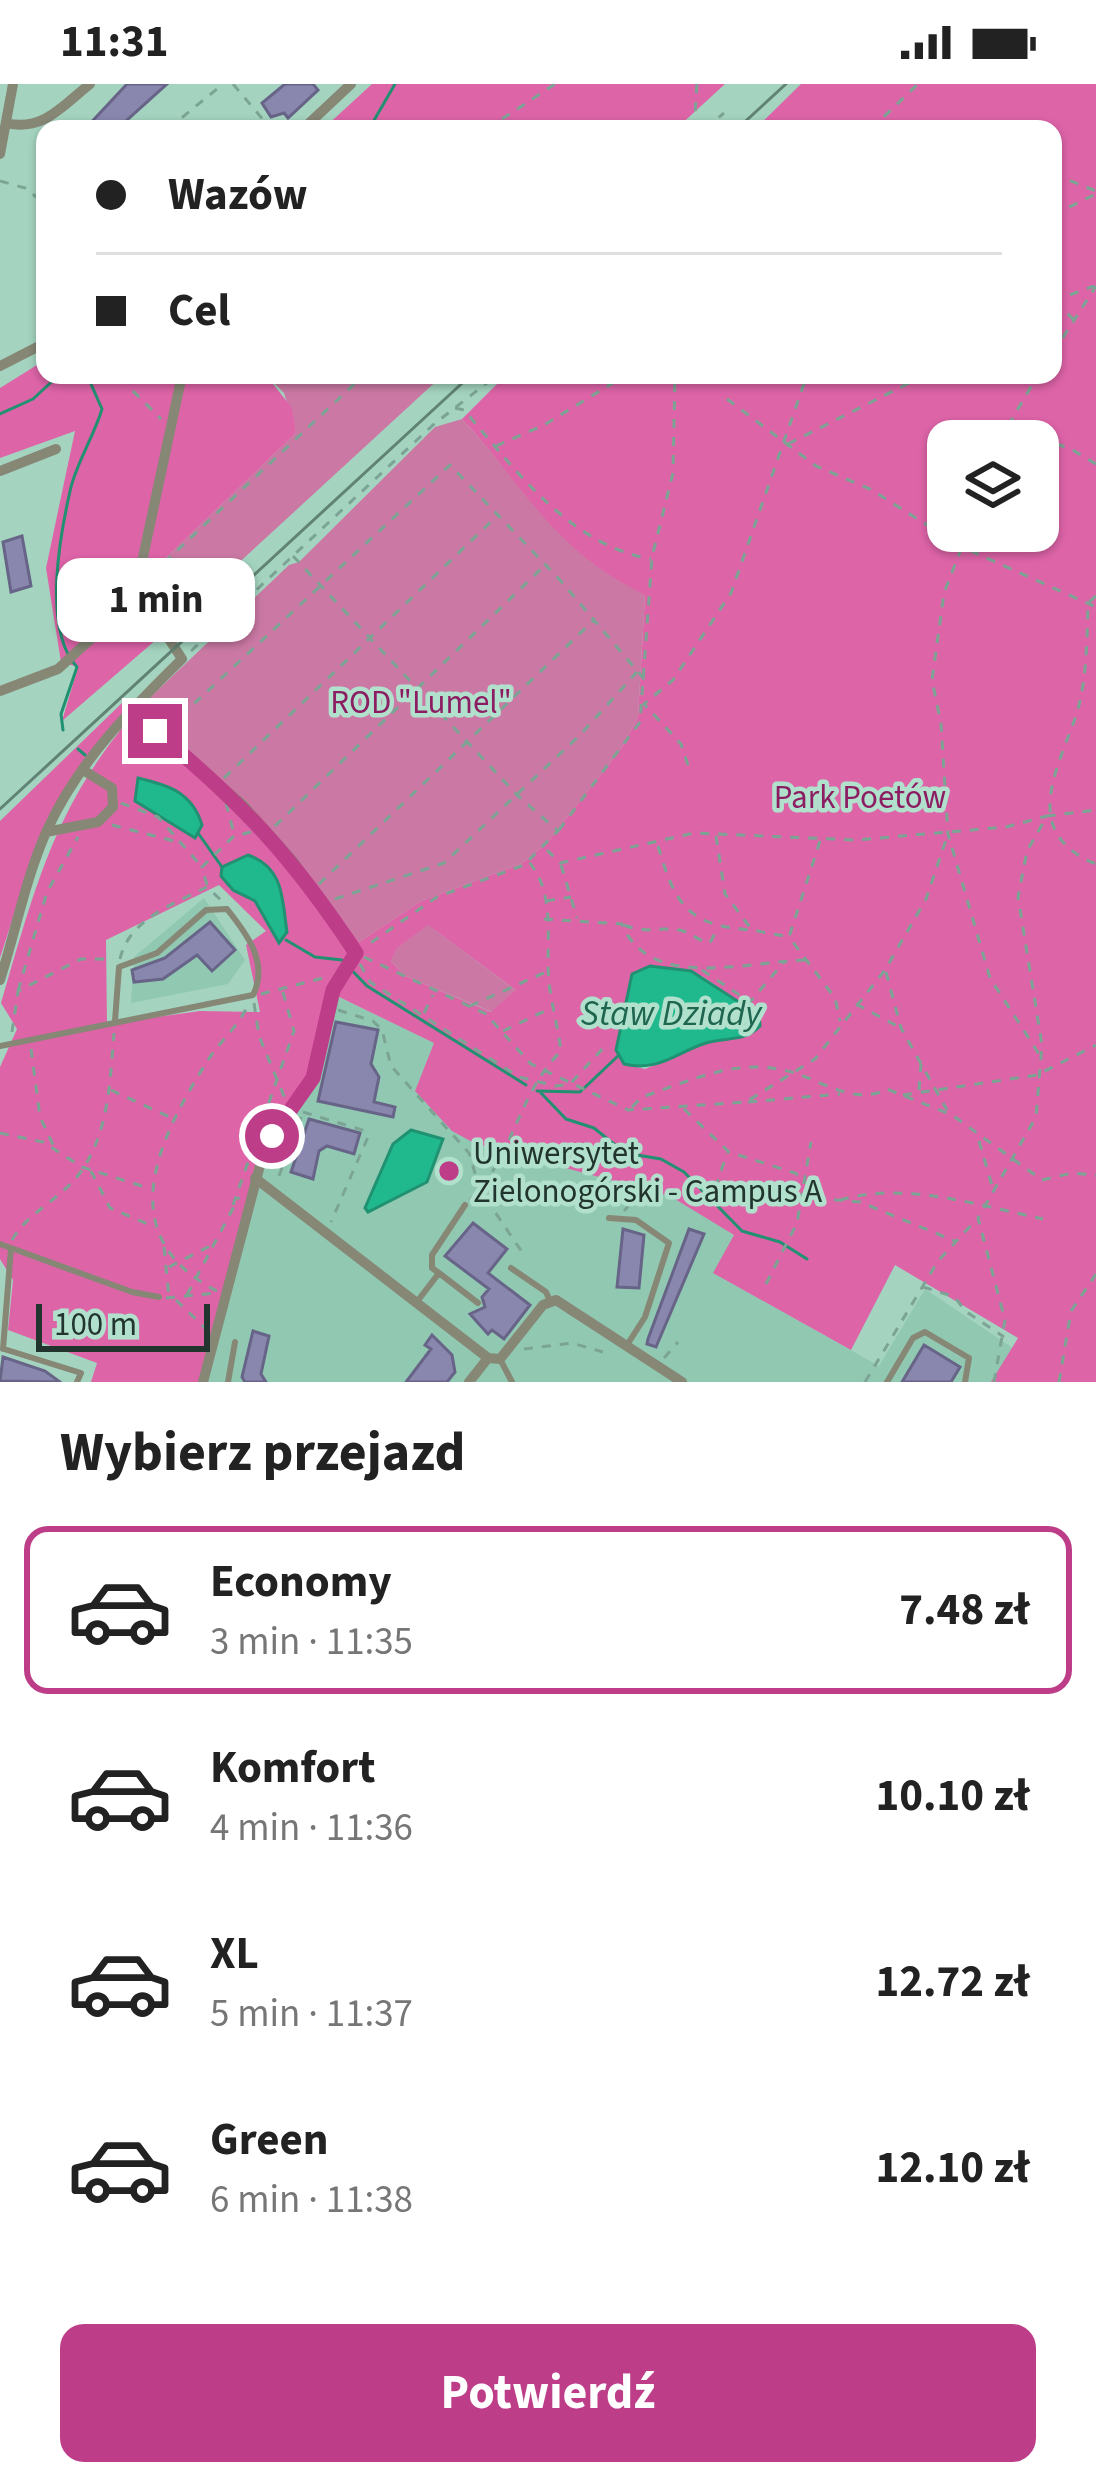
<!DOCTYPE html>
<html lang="pl">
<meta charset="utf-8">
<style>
:root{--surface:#fff;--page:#f2f2f2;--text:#222;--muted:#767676;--line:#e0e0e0;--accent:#bd3d89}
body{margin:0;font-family:"Source Sans 3",sans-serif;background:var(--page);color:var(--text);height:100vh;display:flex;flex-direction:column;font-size:45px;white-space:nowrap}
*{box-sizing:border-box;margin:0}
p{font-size:39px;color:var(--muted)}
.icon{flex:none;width:66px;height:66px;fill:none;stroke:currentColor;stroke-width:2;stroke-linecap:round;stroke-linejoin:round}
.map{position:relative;height:1298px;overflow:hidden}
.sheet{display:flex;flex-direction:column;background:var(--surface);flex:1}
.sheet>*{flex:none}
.hud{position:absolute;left:36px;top:36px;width:1026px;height:264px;border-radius:24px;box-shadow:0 3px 9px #0004;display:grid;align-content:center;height:264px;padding:0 60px;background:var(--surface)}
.fabs{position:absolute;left:927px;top:336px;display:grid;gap:24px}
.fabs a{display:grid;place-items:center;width:132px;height:132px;border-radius:24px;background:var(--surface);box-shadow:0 3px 9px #0004;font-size:60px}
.scale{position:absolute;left:36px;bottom:30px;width:174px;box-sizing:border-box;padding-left:12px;border:6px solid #21342d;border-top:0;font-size:33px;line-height:42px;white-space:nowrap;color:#21342d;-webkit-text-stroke:9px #b1e1cd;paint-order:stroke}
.end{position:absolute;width:54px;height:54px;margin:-27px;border:15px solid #bd3d89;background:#fff;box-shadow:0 0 0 6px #fff}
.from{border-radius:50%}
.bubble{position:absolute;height:84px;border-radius:24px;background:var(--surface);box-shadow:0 3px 9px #0004;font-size:39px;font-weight:700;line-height:84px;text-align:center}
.hud b{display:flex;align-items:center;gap:42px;height:114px;font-size:45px}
.hud b+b{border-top:3px solid var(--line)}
.hud i{width:30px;height:30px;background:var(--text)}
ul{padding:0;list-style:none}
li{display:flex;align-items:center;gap:36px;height:168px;margin:0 24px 18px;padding:0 36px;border:6px solid transparent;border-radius:24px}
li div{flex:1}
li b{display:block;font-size:45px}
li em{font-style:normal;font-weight:700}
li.current{border-color:var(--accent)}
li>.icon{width:108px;height:108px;stroke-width:1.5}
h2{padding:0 60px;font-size:54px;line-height:144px}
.button{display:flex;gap:24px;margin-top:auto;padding:24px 60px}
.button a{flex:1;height:138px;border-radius:24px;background:var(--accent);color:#fff;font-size:48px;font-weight:700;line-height:138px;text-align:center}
.status{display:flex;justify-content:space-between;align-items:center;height:84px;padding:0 60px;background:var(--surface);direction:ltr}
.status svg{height:33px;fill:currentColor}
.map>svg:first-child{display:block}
</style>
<div class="status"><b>11:31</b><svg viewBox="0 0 49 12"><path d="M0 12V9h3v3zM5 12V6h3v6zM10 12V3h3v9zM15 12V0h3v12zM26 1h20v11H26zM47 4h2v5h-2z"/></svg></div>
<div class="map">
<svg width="1096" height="1298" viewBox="0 0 1096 1298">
<rect width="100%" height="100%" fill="#a4d4c0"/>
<path fill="#91c8b2" d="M204,814L245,876L228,900L131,919L134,873Z
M334,911L435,959L713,1136L734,1152L714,1189L879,1282L925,1205L1026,1273L1012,1298H205L251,1121L274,1054L321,984Z"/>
<path fill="#cb79a4" d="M266,291H443L169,543L151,515L148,491L296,349L284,309Z
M462,335C521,400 563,471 645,510L638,633L621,665L546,760L521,780L421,817L359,858L143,634L140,623L289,481L299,478L435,343Z
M427,840L515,906L492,928L405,892L391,877L397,863Z"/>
<path fill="#de64a8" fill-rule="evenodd" d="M372,0H725L676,45H323Z
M801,0H1096V1298H991L1018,1254L895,1181L851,1266L713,1189L734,1151L670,1112L476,1060L452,1047L415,1007L434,959L335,911L313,996L261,1068L202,1298H91L97,1279L8,1246L13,1196L0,1175V983L17,945L1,919C36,800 56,717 140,623L144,634L260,731L359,858L421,817L521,780L546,760L621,665L638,633L645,511C553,466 528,407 462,335L506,291H1053V45H755ZM948,357H1038V447H948ZM219,801L266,847L246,861L260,928L200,927L107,940L106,856ZM428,841L514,905L515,906L491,928L405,892L391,877L397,864ZM702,892L759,931L750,952L706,959L645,985L624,980L616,966L622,947Z
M45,276V291H266L292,324L296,349L148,491L127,493L132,516L157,555L62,637L78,583L61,578L46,484L75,347L0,374V304Z
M122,619L128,625L39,753L0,874V737Z"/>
<path fill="#20b98e" stroke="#209171" stroke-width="3" d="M138,694C168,701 192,708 202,741L195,754L135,717Z
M248,771C285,784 282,817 287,848L279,859L255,817L233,806L221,792L222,783Z
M650,882L691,887L759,931L760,942C745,958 727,953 706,959C675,969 659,988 624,980L616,966L632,890Z
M411,1046L443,1055L427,1098L368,1128L365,1124L393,1060Z"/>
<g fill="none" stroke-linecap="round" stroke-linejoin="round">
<path stroke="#209171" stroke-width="3" d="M369,45L395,0
M0,330L33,315L59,291
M63,646L61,630L77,583C42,545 60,450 71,403C78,376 94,352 102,325L87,291
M78,665L85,671
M198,749L222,783
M286,856L315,873L342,876L367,902L526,1001
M537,1007L580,1008L619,971
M541,1009L566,1035L594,1044L625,1069L661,1075L684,1088L742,1147L780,1158L807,1175"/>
</g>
<path fill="#8987ad" stroke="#676488" stroke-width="3" d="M127,0H167L117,45H85Z
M285,0H313L318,6L288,34L284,29L271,33L262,19Z
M22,452L31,502L11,508L3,458Z
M210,838L235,866L212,887L197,871L163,895L134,898L132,886L165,874Z
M336,938L378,946L371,980L379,993L374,1018L395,1023L393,1033L318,1017Z
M309,1035L360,1049L354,1070L327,1062L319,1067L313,1095L291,1088Z
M473,1139L507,1165L488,1189L530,1221L504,1255L492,1246L488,1250L470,1230L485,1223L482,1213L489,1205L445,1172Z
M623,1145L644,1151L639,1204L617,1203Z
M689,1145L704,1150L656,1263L647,1260L648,1255Z
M253,1247L269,1252L261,1290L266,1298H245L242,1293Z
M432,1251L452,1271L455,1288L447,1298H406L431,1265L425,1261Z
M924,1261L960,1283L951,1298H902Z
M3,1273L45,1287L60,1298L0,1297Z"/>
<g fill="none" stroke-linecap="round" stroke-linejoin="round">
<path stroke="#7ca494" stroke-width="3" stroke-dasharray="9 9" stroke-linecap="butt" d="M233,0L271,45
M168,45L223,0
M487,45L555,0
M694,45L697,0
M705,45L724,29
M871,45L918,0
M1053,90L1096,107
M0,97L25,104L45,120
M1053,131L1096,110
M1053,217L1094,202
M1055,217L1074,236
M1053,269L1096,202
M126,291L128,302L161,335
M727,315L816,382L870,405L962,463L1096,523
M455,324L464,326C515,385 569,461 651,475
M1005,342L1071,365L1096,380
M999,357L1038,291
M788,360L925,291
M496,362L544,341L626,291
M968,447L944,509L932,596L941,640L948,750L990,894L1039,970
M293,472L517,711L558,747L524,781L437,813L366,862
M151,491L364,291
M1096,512L1088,519C1087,556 1087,605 1073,640C1052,696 1025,751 1096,780
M191,567L433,341L497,291
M168,644L450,381L560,496L645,596
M688,681L681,660L644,620L673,596L731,509L807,291
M224,694L498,431
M121,719L158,733L202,783
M226,719L234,750
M112,741L178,758
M275,742L544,482
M559,746L640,638L652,473L673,389L675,291
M716,752L725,810L752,846L789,853
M820,757L789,853L835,914L840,937
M658,762C675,820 687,842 752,846
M547,766L560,779L694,749L856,756L1006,743L1047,732
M561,781L577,834
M319,800L594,536
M207,801L202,783L234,752L251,748
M335,815L444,779L579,652L637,588
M546,817L571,813
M544,835L622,840C649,908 749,877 807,876
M624,841C648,851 662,841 683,847C693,850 698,857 710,859L718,843
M364,873L486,930L531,980L628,1026L746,1018L815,975L885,886L926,815L948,750
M120,875C129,835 174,820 207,803L223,818
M360,880L370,898L519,993L556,1002L570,1000L606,961
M702,886L750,918L784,878
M886,888L901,944L947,1026
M18,907L47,808L78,753
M261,910L327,893
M254,919L259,952L286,1017
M856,920L899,943
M470,922L548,887
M338,926L373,937L382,946L391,982L469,1069L480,1106L522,1168
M424,929L433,911
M503,947L553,923
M12,948L18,907L81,875H113
M31,965L40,1033L55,1065
M111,1006L174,1035
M919,1006L921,980
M903,1011L1037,991L1096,961
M748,1018L840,1010
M632,1023L642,1013C696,995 741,971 798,990C826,1000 858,1021 887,1005L952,1031L1042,1096L1072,1089L1096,1091
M684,1025L729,1068L795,1089L826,1115L860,1118L955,1157
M303,1028L362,1046L368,1053L331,1138
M0,1049L43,1058L82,1083L148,1104
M979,1057L993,1105
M91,1087L110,1124L155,1143
M279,1092L303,1028
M470,1116C515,1070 516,1013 561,967C558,944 552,922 549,899C545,859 557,811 529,778
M840,1116C905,1097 977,1121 1043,1135
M233,1121L294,947L282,905
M624,1127L640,1109L682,1110L702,1119L717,1099L727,1069
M12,1156C28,1128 61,1115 80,1089C109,1049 110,996 114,949
M164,1163L169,1213
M169,1183L210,1162
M766,1200L797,1139L811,1058
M923,1203L955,1213L965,1227L1004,1253
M217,1207C110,1152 158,1055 208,976C220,957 237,944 247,923
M187,1211L239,1113
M166,1214L216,1209
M176,1216L207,1246
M524,1265L572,1259L603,1268
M664,1274L678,1258
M865,1298L938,1177L975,1137
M994,1298L1005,1236L978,1134L1036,1033L1042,961L1018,813L1027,767L1047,732L1096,726
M1059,1298L1071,1227L1096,1190"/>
<path stroke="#878776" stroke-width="6" d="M0,962L253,911C269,879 247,850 227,825L206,826L157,869L119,883L115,937
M609,1134L636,1136L669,1159L645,1233L627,1261
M0,1160L11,1164L3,1265
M11,1164L132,1208L159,1213
M511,1184L546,1208L550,1217
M439,1189L478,1219
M416,1219L439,1189L432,1184V1171L465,1121
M4,1265L81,1289L77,1298
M500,1275L512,1298
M228,1298L235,1258
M887,1298L913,1254L925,1248L969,1274L965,1298"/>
<path stroke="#878776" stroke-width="10" d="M6,39C43,48 62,22 90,0
M303,45L351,0
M0,70L13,0
M0,282L45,259
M0,387L56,365
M0,607L58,585L140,510
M130,626L242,720L293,777L356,869L333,906L312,994L263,1070L203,1298
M46,748L98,738L113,723L112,704L83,686
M0,896C16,846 26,792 48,744C79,677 131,625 182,575L140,510L139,492L182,291
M255,1094L488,1274L500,1275L543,1221L556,1216L682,1298
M469,1298L488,1274"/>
<path stroke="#618375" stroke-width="3" d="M737,45L786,0
M0,725L471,291"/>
</g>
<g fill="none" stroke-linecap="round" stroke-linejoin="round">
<path stroke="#bd3d89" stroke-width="15" d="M155,647C244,721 292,772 356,869L333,906L313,994L272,1052"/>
</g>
<circle fill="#bd3d89" stroke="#b1e1cd" stroke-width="4.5" cx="449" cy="1087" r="12"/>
<g text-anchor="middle" stroke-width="9" stroke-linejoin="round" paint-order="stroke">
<g font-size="33" fill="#8c1d62" stroke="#b1e1cd">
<text x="421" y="629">ROD "Lumel"</text>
<text x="860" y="724">Park Poetów</text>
</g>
<g font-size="33" fill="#21342d" stroke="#b1e1cd" text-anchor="start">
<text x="473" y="1080">Uniwersytet<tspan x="473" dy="38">Zielonogórski - Campus A</tspan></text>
</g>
<g font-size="36" font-style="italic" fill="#1e664f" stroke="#b1e1cd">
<text x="671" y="941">Staw Dziady</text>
</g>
</g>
</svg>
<div class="fabs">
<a><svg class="icon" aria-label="layers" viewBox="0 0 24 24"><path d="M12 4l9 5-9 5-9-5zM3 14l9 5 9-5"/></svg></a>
</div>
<div class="scale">100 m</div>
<i class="end from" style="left:272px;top:1052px"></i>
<i class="end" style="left:155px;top:647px"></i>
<div class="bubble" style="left:57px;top:474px;width:198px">1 min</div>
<div class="hud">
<b><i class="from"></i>Wazów</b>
<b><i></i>Cel</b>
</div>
</div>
<section class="sheet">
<h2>Wybierz przejazd</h2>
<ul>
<li class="current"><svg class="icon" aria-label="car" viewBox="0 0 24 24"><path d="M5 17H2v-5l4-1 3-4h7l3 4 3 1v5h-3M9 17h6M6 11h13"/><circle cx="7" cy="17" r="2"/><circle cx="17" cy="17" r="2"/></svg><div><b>Economy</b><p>3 min · 11:35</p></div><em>7.48 zł</em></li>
<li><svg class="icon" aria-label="car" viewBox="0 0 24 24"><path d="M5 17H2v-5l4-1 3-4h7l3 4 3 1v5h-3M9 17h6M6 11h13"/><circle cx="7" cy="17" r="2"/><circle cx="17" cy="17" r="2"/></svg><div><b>Komfort</b><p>4 min · 11:36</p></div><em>10.10 zł</em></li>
<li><svg class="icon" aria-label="car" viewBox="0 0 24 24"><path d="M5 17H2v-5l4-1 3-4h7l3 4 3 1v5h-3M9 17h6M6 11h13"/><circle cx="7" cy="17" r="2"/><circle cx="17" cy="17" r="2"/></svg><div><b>XL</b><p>5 min · 11:37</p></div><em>12.72 zł</em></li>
<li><svg class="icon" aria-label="car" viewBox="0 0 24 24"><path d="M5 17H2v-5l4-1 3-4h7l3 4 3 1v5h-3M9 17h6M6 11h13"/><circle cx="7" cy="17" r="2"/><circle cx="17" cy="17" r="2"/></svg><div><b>Green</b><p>6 min · 11:38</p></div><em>12.10 zł</em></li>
</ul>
<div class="button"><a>Potwierdź</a></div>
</section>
